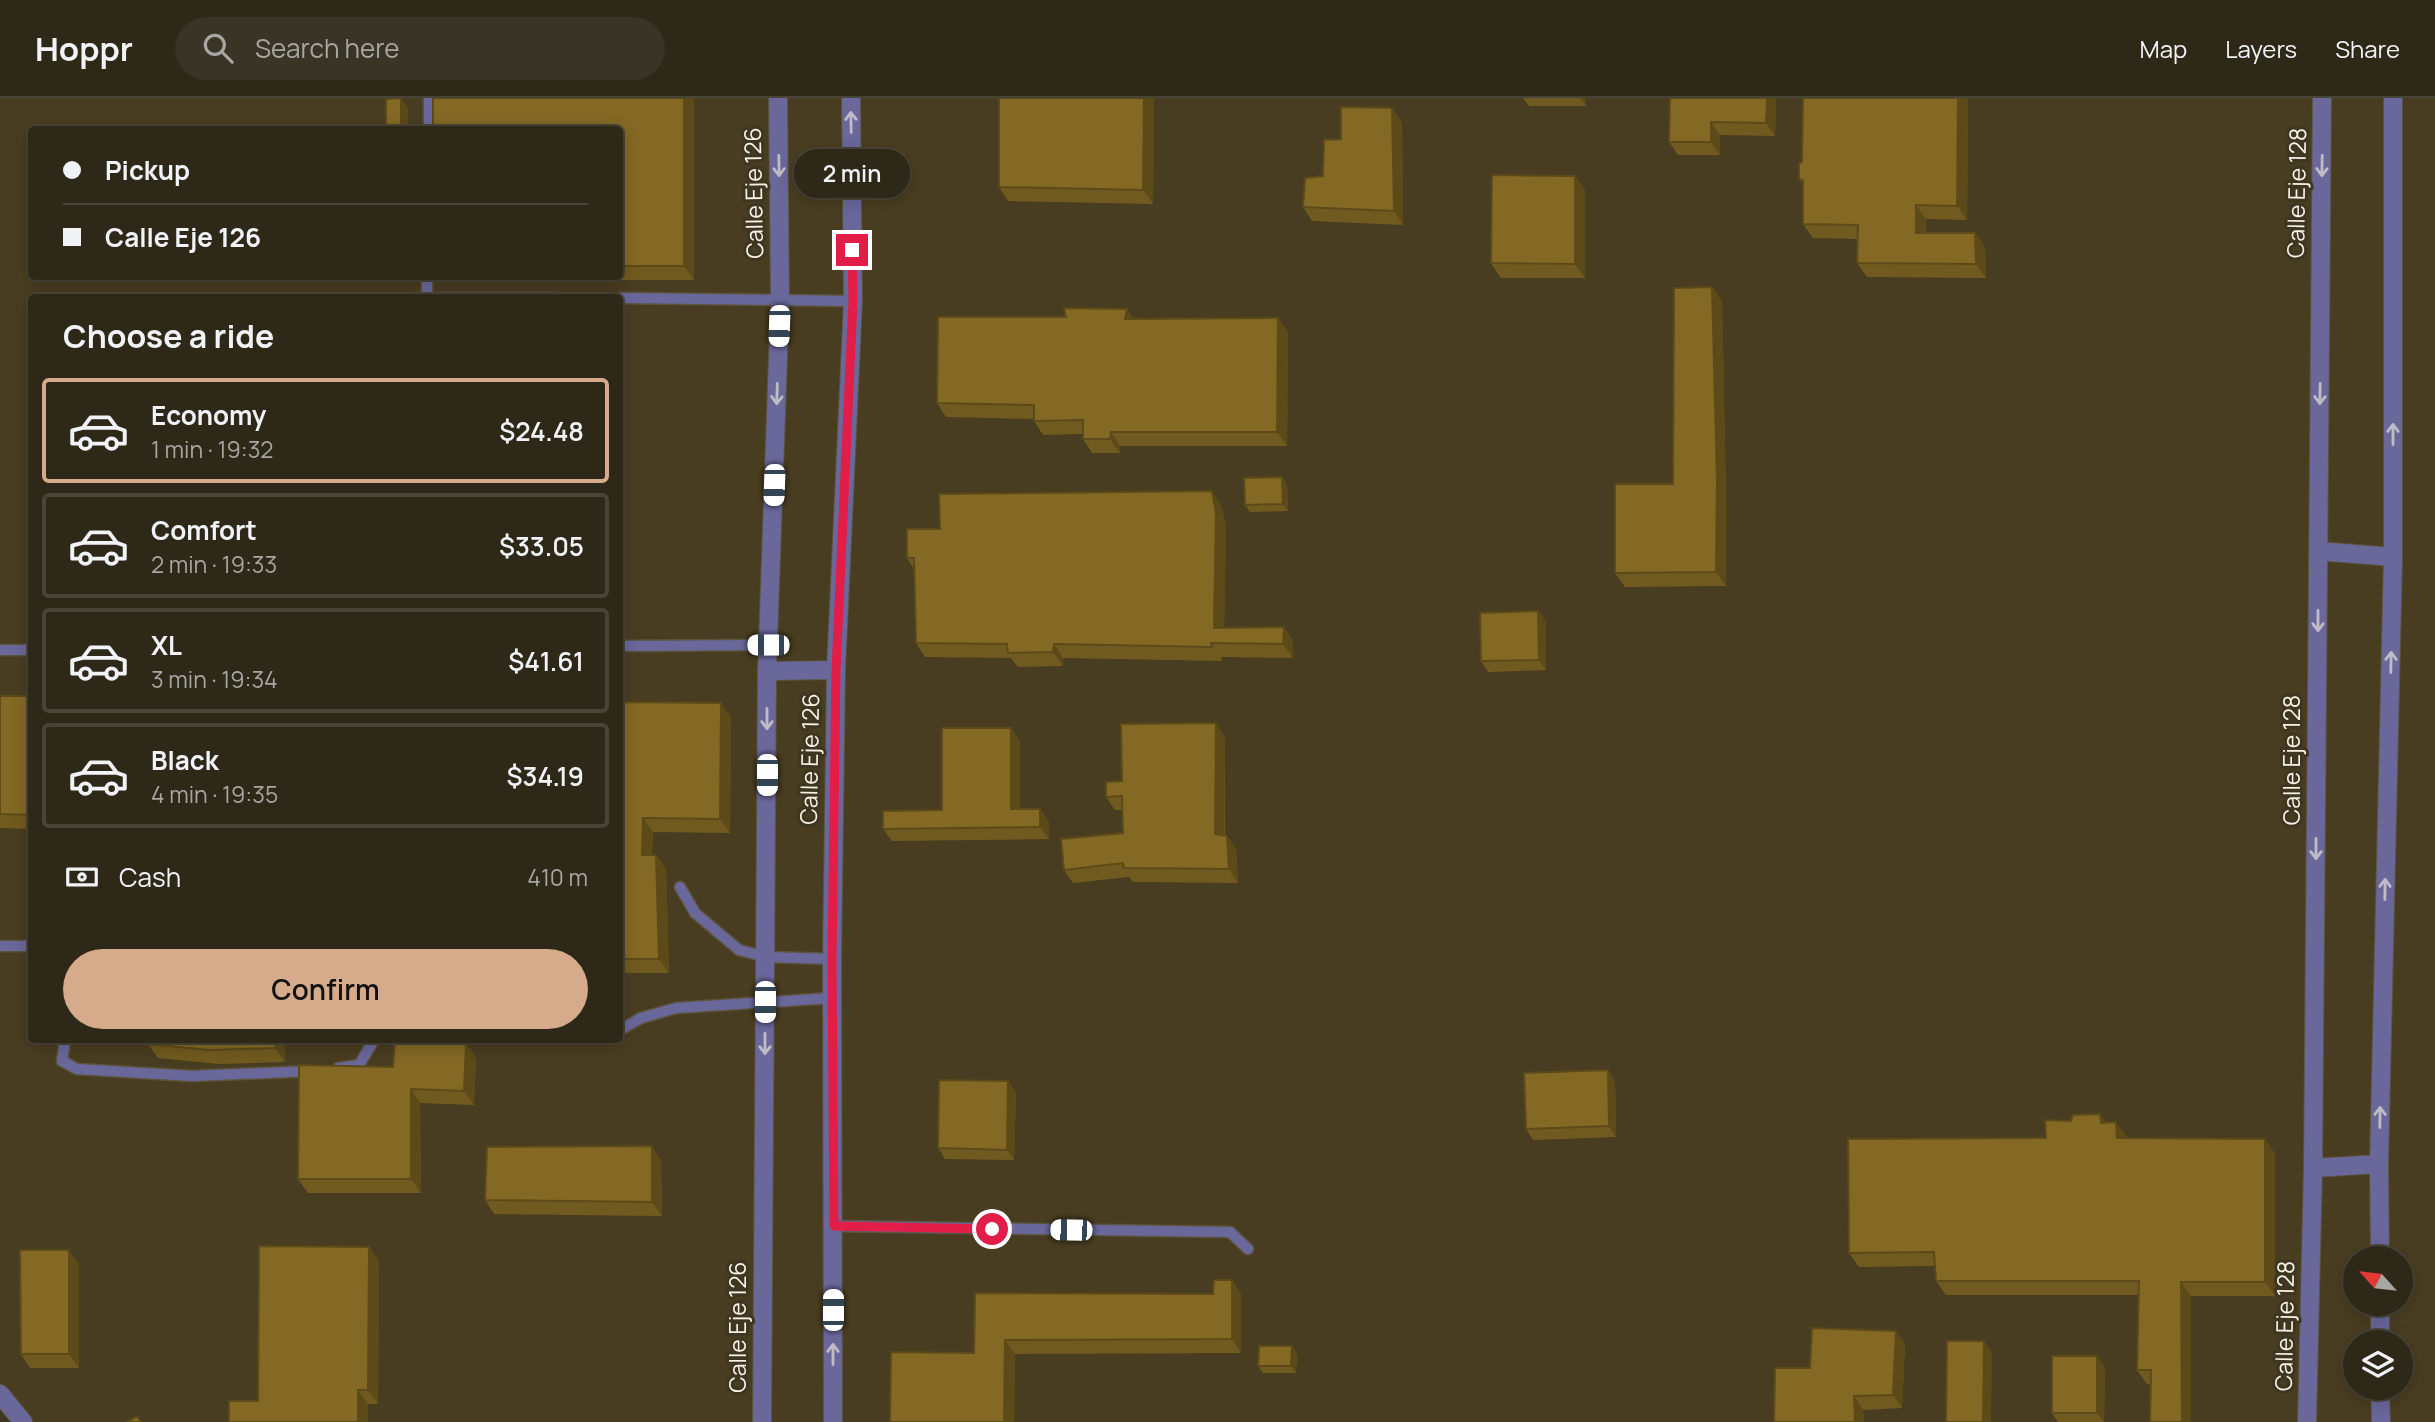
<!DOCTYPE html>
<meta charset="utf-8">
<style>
:root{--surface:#2e2819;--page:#3a3426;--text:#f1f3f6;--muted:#a7a6a2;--line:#494438;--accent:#d6ab8b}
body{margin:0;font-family:Manrope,sans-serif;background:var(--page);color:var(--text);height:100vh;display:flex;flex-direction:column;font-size:26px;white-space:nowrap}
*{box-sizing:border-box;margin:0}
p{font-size:23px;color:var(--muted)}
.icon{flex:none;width:38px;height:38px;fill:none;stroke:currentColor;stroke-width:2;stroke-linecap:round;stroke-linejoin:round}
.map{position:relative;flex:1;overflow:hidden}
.sheet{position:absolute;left:28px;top:196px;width:595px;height:749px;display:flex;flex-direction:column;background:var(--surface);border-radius:7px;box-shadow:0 4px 18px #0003,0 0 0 2px var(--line)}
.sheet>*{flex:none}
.guide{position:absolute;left:28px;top:28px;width:595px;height:154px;border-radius:7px;box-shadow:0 4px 18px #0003,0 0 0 2px var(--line);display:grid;align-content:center;height:154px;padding:0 35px;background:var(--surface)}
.needle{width:46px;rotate:297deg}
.controls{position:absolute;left:2343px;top:1148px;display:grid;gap:14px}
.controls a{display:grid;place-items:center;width:70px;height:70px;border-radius:50%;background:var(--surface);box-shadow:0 4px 18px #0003,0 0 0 2px var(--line);font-size:35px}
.end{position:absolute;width:32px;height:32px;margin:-16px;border:9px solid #e11d48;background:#fff;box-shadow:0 0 0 4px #fff}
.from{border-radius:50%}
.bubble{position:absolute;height:49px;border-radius:24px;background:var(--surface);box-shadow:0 4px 18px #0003,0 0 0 2px var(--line);font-size:23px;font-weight:600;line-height:49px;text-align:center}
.car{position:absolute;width:21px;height:42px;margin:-21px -10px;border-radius:9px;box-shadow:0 0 5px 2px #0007;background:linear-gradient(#fff 24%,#345 0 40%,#fff 0 76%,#345 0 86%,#fff 0)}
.guide b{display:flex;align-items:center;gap:24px;height:66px;font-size:26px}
.guide b+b{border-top:2px solid var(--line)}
.guide i{width:18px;height:18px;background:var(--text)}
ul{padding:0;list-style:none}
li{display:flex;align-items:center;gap:21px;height:105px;margin:0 14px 10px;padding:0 21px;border:4px solid var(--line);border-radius:7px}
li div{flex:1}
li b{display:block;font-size:26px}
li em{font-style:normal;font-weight:600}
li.current{border-color:var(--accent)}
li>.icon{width:63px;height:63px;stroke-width:1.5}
h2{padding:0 35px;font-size:32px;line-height:84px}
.pay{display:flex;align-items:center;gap:18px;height:77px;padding:0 35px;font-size:26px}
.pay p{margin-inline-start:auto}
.button{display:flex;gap:14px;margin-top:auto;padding:14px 35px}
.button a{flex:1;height:80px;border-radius:42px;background:var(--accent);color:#111;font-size:28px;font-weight:600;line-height:80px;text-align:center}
header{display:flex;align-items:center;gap:42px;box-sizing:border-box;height:98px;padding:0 35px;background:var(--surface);border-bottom:2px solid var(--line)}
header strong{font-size:33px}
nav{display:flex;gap:38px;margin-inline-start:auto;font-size:24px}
.search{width:490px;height:63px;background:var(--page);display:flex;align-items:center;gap:18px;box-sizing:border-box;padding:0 24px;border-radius:38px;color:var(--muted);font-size:26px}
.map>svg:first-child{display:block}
</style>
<header>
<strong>Hoppr</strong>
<div class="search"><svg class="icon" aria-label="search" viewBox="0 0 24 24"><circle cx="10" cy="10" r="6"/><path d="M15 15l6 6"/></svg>Search here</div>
<nav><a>Map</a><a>Layers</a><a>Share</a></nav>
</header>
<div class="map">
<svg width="2435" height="1324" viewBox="0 0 2435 1324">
<rect width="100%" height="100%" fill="#3e3621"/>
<path fill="#493d21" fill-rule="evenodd" d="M0,0H2435V1324H20L0,1298ZM32,32H620V178H32ZM32,200H620V942H32ZM2356,1160H2401V1206H2356ZM2356,1244H2401V1290H2356Z"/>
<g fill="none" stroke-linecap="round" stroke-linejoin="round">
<defs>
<path id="service" d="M429,32V0
M427,199V178
M414,200H558
M620,200L853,203
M620,548L768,547
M0,552H32
M680,789L695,815L739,852L767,859L832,861
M0,848H32
M620,932L641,920L676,910L832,900
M65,942L62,963L77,971L192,978L312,973
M338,970L359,967L374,942
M833,1128L1230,1134L1248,1151"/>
<path id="minor" d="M2318,453L2393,459
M767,573L836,572
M2313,1070L2379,1066
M2380,1160L2379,1066L2393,459V0
M2380,1206V1244
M2380,1290L2381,1324
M762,1324L767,573L780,201L778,0
M833,1324L832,861L836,572L853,203L851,0
M2307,1324L2313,1070L2322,0"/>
<path id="tertiary" d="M0,1296L23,1324"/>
</defs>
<use href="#service" stroke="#5c5440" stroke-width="13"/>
<use href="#minor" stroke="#5c5440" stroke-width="20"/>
<use href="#tertiary" stroke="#5c5440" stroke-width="20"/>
<use href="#service" stroke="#6a689b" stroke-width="10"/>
<use href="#minor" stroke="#6a689b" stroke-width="18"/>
<use href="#tertiary" stroke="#6a689b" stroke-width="18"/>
</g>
<path fill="#715a1f" d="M694,0V182H442L440,178H620V32Z
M999,0H1154L1153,106L1008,103L999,89Z
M1523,0H1586V8H1529Z
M1670,0H1776L1775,38L1720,37V57H1678L1669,44Z
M1968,0L1967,122L1926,121V135H1975L1985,149L1986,180L1867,179L1857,165L1858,141L1813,140L1803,126V86L1799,81Z
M1402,24L1403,127L1312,123L1303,109L1323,78L1341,41Z
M1575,78L1585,92V180H1501L1491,165Z
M1712,189L1722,203L1726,396V488L1625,489L1615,475L1673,386Z
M1134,220H1278L1288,234L1287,348H1120V355H1092L1083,341V336L1043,337L1034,323V321L946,319L937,305Z
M1287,386L1288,413L1250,414L1245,407Z
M1221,407L1226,429L1224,530L1284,529L1293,543V560L1221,559L1222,563L1063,560V568L1018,569L1011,560L925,559L916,545L914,471L907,460L940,431Z
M1538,513L1546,524V572L1488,574L1481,563Z
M0,598H32V731L0,730Z
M620,604L731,619L730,735L653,734L652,757H656L666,771L669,875H620Z
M1011,630L1020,643V711H1040L1049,724V741L892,743L883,731L942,712Z
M1225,639V737L1227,738L1236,751L1238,785L1133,784L1129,779L1073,785L1064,772L1123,735L1122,712H1115L1106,699L1122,683Z
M148,942H285V964L219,966L158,960L148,946Z
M476,959L474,1007L420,1005L421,1095H308L298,1081L393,969Z
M1615,983L1616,1039L1533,1042L1526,1031Z
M1016,994L1014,1062L945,1061L938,1050Z
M2100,1016L2106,1025L2126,1038V1040L2275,1055V1198H2191L2151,1286H2147L2137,1272L2139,1197H1946L1936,1183L1935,1168L1859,1169L1849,1155L2046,1040L2071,1023Z
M661,1062L662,1118L494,1116L485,1102Z
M369,1149L379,1163L378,1306H368V1324L258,1303Z
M79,1166V1270H30L21,1256Z
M1232,1182L1241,1196V1255L1015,1256L1014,1324H890L974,1255L975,1195L1213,1196Z
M1905,1246L1902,1310L1863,1312L1864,1324H1774L1810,1270Z
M1292,1248L1297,1256L1296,1275H1263L1258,1268Z
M2105,1269L2104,1324H2058L2052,1315Z"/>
<path fill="#5c4a19" d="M401,0L408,10V32H401Z
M684,0H694V182L684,168Z
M1144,0H1154L1153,106L1143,92Z
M1580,0H1586V8Z
M1767,0H1776L1775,38L1766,25Z
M1958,0H1968L1967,122L1957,108Z
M1392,10L1402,24L1403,127L1394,113Z
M1711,24L1720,37V57L1711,44Z
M1575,78L1585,92V180L1575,166Z
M1916,107L1926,121V149L1916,135Z
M1975,135L1985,149L1986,180L1976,166Z
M1712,189L1722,203L1726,396V488L1716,474Z
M1127,211L1137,225L1125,221Z
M1278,220L1288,234L1287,348L1277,334Z
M1111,334L1120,348V355L1110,341Z
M1282,379L1287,386L1288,413L1283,406Z
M1212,393L1221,407L1226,429L1224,544L1214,530Z
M1538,513L1546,524V572L1539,562Z
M1284,529L1293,543V560L1283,546Z
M1054,546L1063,560V568L1053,554Z
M721,605L731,619L730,735L720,721Z
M1216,625L1225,639L1224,749L1215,736Z
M1011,630L1020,643V724L1011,711Z
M1040,711L1049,724V741L1040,729Z
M643,720L653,734L651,771L642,757Z
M1227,738L1236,751L1238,785L1229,771Z
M656,757L666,771L669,875L659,861Z
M275,942H285V964L275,950Z
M466,945L476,959L474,1007L464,993Z
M1608,972L1615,983L1616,1039L1609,1028Z
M1008,983L1016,994L1014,1062L1007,1052Z
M411,991L420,1005L421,1095L411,1081Z
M2100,1016L2110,1030L2101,1025Z
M2116,1024L2126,1038L2127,1054L2117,1040Z
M2265,1041L2275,1055V1198L2265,1184Z
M652,1048L661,1062L662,1118L652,1104Z
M369,1149L379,1163L378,1306L368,1292Z
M69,1152L79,1166V1270L69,1256Z
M1232,1182L1241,1196V1255L1232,1241Z
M2181,1184L2191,1198V1324H2182Z
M1896,1233L1905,1246L1902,1310L1893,1297Z
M1005,1242L1015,1256L1014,1324H1004Z
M1984,1243L1992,1254L1991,1324H1983Z
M1292,1248L1297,1256L1296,1275L1291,1268Z
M2097,1258L2105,1269L2104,1324L2097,1315Z
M358,1292L368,1306V1324H358Z
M1854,1298L1863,1312L1864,1324H1855Z"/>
<path fill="#836924" stroke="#5c4a19" stroke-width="2" d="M401,0V32H371V28H386V1Z
M433,0H684V168H620V32H433Z
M999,0H1144L1143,92L999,89Z
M1670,0H1767L1766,25L1711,24V44H1669Z
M1803,0H1958L1957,108L1916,107V135H1975L1976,166L1857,165L1858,127L1803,126V82L1799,81V65L1802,64Z
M1341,9L1392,10L1394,113L1303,109L1305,80L1323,78L1324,42L1341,41Z
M1492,77L1575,78V166L1491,165Z
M1712,189L1717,382L1716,474L1615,475V386H1673L1674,190Z
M1064,210L1127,211L1125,221L1278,220L1277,334H1111L1110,341H1083V322L1034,323V307L937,305L938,219H1066Z
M1282,379L1283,406L1245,407L1244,380Z
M1212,393L1216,415L1214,530L1284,529L1283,546L1211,545L1212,549L1054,546L1053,554L1008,555L1007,546L916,545L914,460H907V431H940L939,396Z
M1538,513L1539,562L1481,563L1480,515Z
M0,598H32V717L0,716Z
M620,604L721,605L720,721L643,720L642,757H656L659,861H620Z
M1216,625L1215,736L1227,738L1229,771L1124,770L1123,765L1064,772L1061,741L1123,735L1122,698L1106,699V684L1122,683L1121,626Z
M942,630H1011V711H1040V729L883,731V713L942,712Z
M148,942H275V950L209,952L148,946Z
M395,942L466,945L464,993L411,991V1081H298L299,967L393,969Z
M1608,972L1609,1028L1526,1031L1524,975Z
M939,982L1008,983L1007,1052L938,1050Z
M2100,1016L2101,1025L2116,1024L2117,1040L2265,1041V1184H2181L2182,1324H2150L2151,1272H2137L2139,1183H1936L1934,1154L1849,1155L1848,1041L2046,1040L2045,1022L2071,1023L2073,1017Z
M652,1048V1104L485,1102L487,1049Z
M259,1148L369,1149L368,1292H358V1324H229V1303H258Z
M20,1152H69V1256H21Z
M1214,1182H1232V1241L1005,1242L1004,1324H890L891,1254L974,1255L975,1195L1213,1196Z
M1812,1230L1896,1233L1893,1297L1854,1298L1855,1324H1774L1775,1270H1810Z
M1947,1243H1984L1983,1324H1946Z
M1259,1248H1292L1291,1268H1258Z
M2052,1258H2097V1315H2052Z
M137,1318L141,1324H127Z"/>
<defs><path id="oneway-shaft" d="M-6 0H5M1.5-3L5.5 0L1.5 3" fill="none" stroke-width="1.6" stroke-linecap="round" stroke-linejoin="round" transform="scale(1.75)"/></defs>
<g stroke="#bfbbc7">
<use href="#oneway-shaft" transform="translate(851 24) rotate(-91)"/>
<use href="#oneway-shaft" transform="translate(779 68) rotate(89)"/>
<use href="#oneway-shaft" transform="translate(2322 68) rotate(91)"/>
<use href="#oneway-shaft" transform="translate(777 296) rotate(92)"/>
<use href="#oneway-shaft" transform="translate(2320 296) rotate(91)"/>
<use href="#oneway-shaft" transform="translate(2393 336) rotate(-90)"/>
<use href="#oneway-shaft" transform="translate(2318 523) rotate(90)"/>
<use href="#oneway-shaft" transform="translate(2391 564) rotate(-89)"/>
<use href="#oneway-shaft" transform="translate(767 621) rotate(90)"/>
<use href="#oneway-shaft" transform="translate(2316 751) rotate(90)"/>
<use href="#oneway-shaft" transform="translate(2385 791) rotate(-89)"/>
<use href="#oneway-shaft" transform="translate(765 946) rotate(90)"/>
<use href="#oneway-shaft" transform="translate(2380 1019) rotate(-89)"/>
<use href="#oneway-shaft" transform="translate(833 1256) rotate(-90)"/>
</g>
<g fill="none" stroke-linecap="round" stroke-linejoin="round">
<path stroke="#e11d48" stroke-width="9" d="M852,152L853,203L836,572L832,862L834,1128L992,1131"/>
</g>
<g text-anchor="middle" stroke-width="6" stroke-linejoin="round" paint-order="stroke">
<g font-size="23" fill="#f7f2e5" stroke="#3e3621">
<text transform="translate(754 95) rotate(-91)" y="8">Calle Eje 126</text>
<text transform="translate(2297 95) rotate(-89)" y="8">Calle Eje 128</text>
<text transform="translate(810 661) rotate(-89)" y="8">Calle Eje 126</text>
<text transform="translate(2292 662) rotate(-90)" y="8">Calle Eje 128</text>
<text transform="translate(2285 1228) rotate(-89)" y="8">Calle Eje 128</text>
<text transform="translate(738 1229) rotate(-90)" y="8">Calle Eje 126</text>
</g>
</g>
</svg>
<div class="controls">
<a><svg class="needle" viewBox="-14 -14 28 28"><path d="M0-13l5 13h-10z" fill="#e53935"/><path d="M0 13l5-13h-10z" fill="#a7a6a2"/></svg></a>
<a><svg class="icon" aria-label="layers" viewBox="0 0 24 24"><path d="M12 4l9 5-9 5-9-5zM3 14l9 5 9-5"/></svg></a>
</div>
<i class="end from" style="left:992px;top:1131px"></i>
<i class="end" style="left:852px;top:152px"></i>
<div class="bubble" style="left:794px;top:51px;width:116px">2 min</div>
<i class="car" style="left:779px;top:228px;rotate:182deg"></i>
<i class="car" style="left:774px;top:387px;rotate:182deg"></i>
<i class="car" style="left:768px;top:547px;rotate:270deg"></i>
<i class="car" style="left:767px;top:677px;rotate:180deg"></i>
<i class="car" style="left:765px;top:904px;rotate:180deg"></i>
<i class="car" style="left:1071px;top:1132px;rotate:271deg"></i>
<i class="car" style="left:833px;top:1212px;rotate:0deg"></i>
<div class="guide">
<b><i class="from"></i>Pickup</b>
<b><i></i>Calle Eje 126</b>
</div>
<section class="sheet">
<h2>Choose a ride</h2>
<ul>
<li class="current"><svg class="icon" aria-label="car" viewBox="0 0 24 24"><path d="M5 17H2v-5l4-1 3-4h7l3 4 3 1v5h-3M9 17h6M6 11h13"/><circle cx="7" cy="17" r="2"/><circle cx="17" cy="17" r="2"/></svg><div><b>Economy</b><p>1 min · 19:32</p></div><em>$24.48</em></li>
<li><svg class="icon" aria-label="car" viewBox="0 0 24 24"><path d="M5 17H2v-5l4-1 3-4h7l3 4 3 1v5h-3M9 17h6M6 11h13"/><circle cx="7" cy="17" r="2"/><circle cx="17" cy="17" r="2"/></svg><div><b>Comfort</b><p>2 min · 19:33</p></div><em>$33.05</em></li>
<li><svg class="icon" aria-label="car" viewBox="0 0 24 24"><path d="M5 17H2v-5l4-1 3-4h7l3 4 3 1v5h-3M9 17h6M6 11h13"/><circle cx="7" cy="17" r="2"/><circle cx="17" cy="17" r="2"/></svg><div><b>XL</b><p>3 min · 19:34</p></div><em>$41.61</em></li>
<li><svg class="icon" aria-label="car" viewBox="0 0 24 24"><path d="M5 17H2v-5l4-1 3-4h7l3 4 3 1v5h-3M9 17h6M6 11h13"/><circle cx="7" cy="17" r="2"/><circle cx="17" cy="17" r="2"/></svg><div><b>Black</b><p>4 min · 19:35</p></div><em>$34.19</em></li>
</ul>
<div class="pay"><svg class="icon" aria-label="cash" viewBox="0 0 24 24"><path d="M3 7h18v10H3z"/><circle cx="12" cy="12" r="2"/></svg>Cash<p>410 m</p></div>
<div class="button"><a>Confirm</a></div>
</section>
</div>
